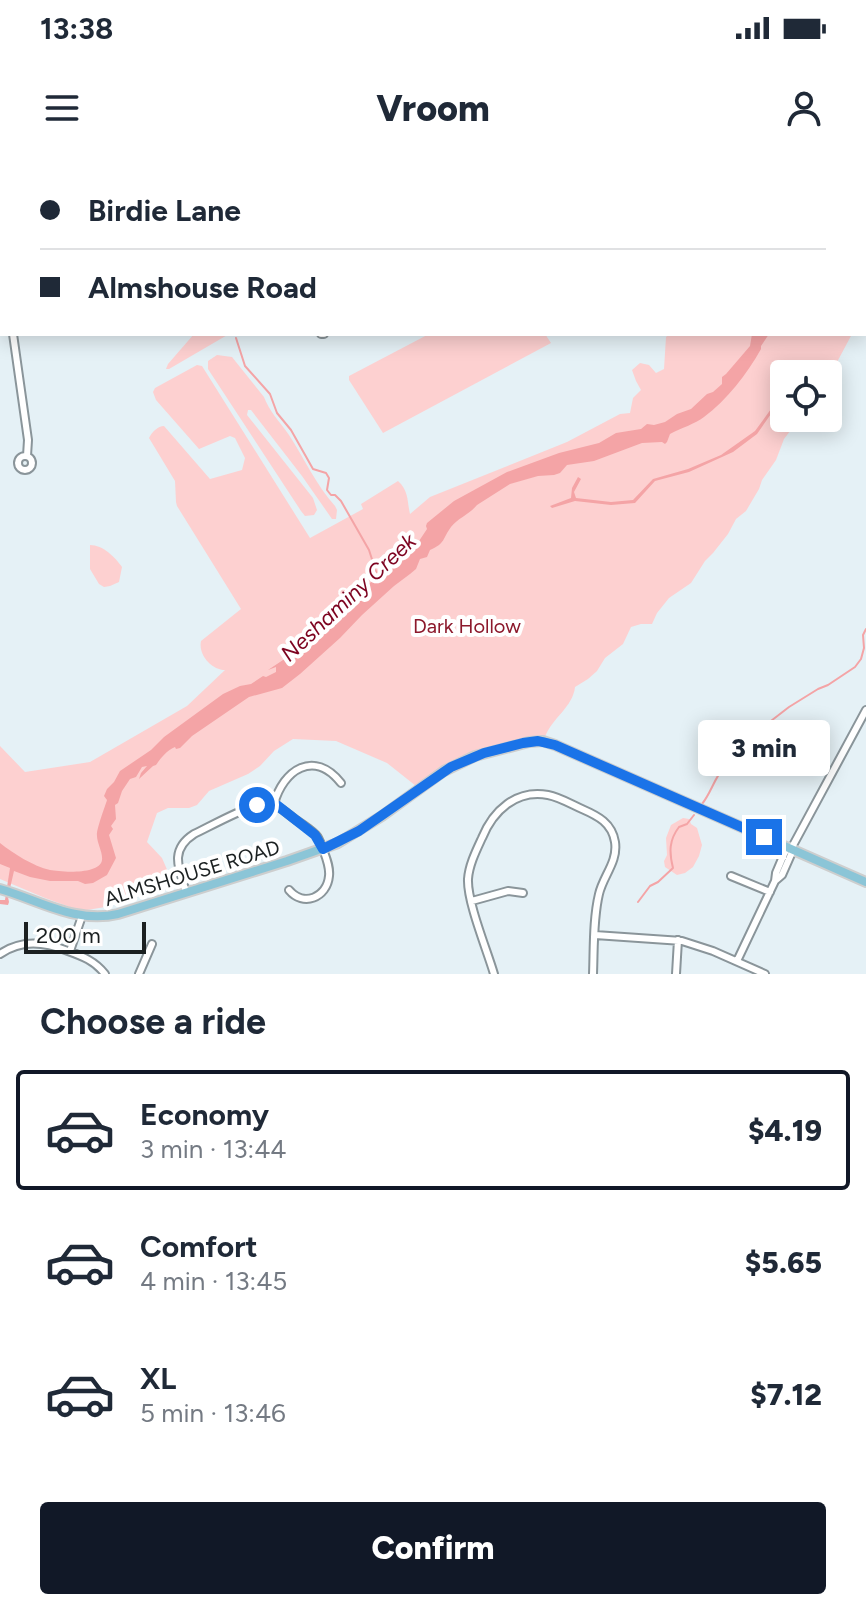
<!DOCTYPE html>
<meta charset="utf-8">
<style>
:root{--surface:#fff;--page:#f6f6f7;--text:#1f2937;--muted:#747a83;--line:#e0e1e3;--accent:#111827}
body{margin:0;font-family:Figtree,sans-serif;background:var(--page);color:var(--text);height:100vh;display:flex;flex-direction:column;font-size:30px;white-space:nowrap}
*{box-sizing:border-box;margin:0}
p{font-size:26px;color:var(--muted)}
.icon{flex:none;width:44px;height:44px;fill:none;stroke:currentColor;stroke-width:2;stroke-linecap:round;stroke-linejoin:round}
.map{position:relative;height:814px;overflow:hidden}
.details{display:flex;flex-direction:column;background:var(--surface);flex:1}
.details>*{flex:none}
.banner{position:absolute;left:0px;top:0px;width:866px;height:176px;box-shadow:0 4px 20px #0003;display:grid;align-content:center;height:176px;padding:0 40px;background:var(--surface)}
.controls{position:absolute;left:770px;top:200px;display:grid;gap:16px}
.controls a{display:grid;place-items:center;width:72px;height:72px;border-radius:8px;background:var(--surface);box-shadow:0 4px 20px #0003;font-size:40px}
.scale{position:absolute;left:24px;bottom:20px;width:122px;box-sizing:border-box;padding-left:8px;border:4px solid #1b2021;border-top:0;font-size:22px;line-height:28px;white-space:nowrap;color:#1b2021;-webkit-text-stroke:6px #fff;paint-order:stroke}
.end{position:absolute;width:36px;height:36px;margin:-18px;border:10px solid #1a73e8;background:#fff;box-shadow:0 0 0 4px #fff}
.from{border-radius:50%}
.bubble{position:absolute;height:56px;border-radius:8px;background:var(--surface);box-shadow:0 4px 20px #0003;font-size:26px;font-weight:800;line-height:56px;text-align:center}
.banner b{display:flex;align-items:center;gap:28px;height:76px;font-size:30px}
.banner b+b{border-top:2px solid var(--line)}
.banner i{width:20px;height:20px;background:var(--text)}
ul{padding:0;list-style:none}
li{display:flex;align-items:center;gap:24px;height:120px;margin:0 16px 12px;padding:0 24px;border:4px solid transparent;border-radius:8px}
li div{flex:1}
li b{display:block;font-size:30px}
li em{font-style:normal;font-weight:800}
li.selected{border-color:var(--accent)}
li>.icon{width:72px;height:72px;stroke-width:1.5}
h2{padding:0 40px;font-size:36px;line-height:96px}
.button{display:flex;gap:16px;margin-top:auto;padding:16px 40px}
.button a{flex:1;height:92px;border-radius:8px;background:var(--accent);color:#fff;font-size:32px;font-weight:800;line-height:92px;text-align:center}
.status{display:flex;justify-content:space-between;align-items:center;height:56px;padding:0 40px;background:var(--surface);direction:ltr}
.status svg{height:22px;fill:currentColor}
header{display:flex;justify-content:space-between;align-items:center;height:104px;padding:0 40px;background:var(--surface);font-size:36px;font-weight:800}
.map>svg:first-child{display:block}
</style>
<div class="status"><b>13:38</b><svg viewBox="0 0 49 12"><path d="M0 12V9h3v3zM5 12V6h3v6zM10 12V3h3v9zM15 12V0h3v12zM26 1h20v11H26zM47 4h2v5h-2z"/></svg></div>
<header><svg class="icon" aria-label="menu" viewBox="0 0 24 24"><path d="M4 6h16M4 12h16M4 18h16"/></svg>Vroom<svg class="icon" aria-label="person" viewBox="0 0 24 24"><circle cx="12" cy="8" r="4"/><path d="M4 21q1-7 8-7t8 7"/></svg></header>
<div class="map">
<svg width="866" height="814" viewBox="0 0 866 814">
<rect width="100%" height="100%" fill="#e5f1f6"/>
<path fill="#fdd0d0" d="M766,0H866V156L864,158V2H764Z
M194,174H229L169,209H166L168,204Z
M429,174H545L551,183L383,273L349,220V216Z
M669,174H852L828,219V214H784V258H800L784,279L776,300L762,320L759,329L746,351L736,359L728,374L713,393L705,401L691,423L669,438L657,453L652,464H641L631,467L623,484L605,498L597,511L588,519L575,527C573,547 552,558 545,577L495,586L460,597L416,626L387,603L336,581L293,579L274,591L260,606L248,614L209,631L197,645L189,648H168L157,653L147,682L162,698L172,721L136,734L111,746L81,751L45,738L0,719V586L25,612L90,602L187,546L225,510C212,510 198,495 201,481L241,449L177,346L176,342L175,321L149,278C152,272 158,266 164,266L210,319L242,310L245,298L235,278L230,276L199,289L156,240L153,232L155,228L197,205L202,206L310,378L363,349L361,344L398,321C409,331 407,341 410,354L430,337L567,282L620,254L630,253L633,238L641,230L636,221L632,210L640,203L649,205L656,213L664,209L666,177Z
M217,195L232,197L264,237C269,251 280,262 289,275C304,298 316,325 335,346L337,350L336,359H332L302,316L251,250H248L247,255L313,338L317,350L314,355L305,356L301,351L208,209V201Z
M90,385C103,385 115,397 122,407L119,422L110,426L104,427L99,424L90,409Z
M683,658L689,659L691,664L697,668L702,685L699,696L693,707L685,713L677,715L665,707L664,701L667,695L666,678L671,665Z"/>
<path fill="#f4a4a6" d="M752,174H769L761,186V189C747,214 727,240 704,257C695,264 681,268 670,274L667,282L665,284L662,282L642,283L594,301L567,305L560,313L554,315L538,316L510,324L477,345C470,354 458,358 451,367C442,379 446,383 430,390L427,397L420,399L416,409L410,414L394,426L362,455L340,478L300,514L282,528L249,537L192,576L180,588L176,589L175,587C166,591 161,598 156,605L153,606L139,619L141,613L147,606L142,607L136,617L130,619L122,631L118,643L115,645L116,659L111,666L113,669L109,675L116,698L107,715L93,723L85,724L78,721H50L30,717L14,711L8,737L9,742L8,745L0,744V740H5L10,708L0,704V683C14,694 33,706 50,710C61,712 100,715 102,700C103,693 97,683 97,676C96,670 105,647 107,640L104,636L107,629L114,622L120,611L151,590L164,577L223,534L240,526L251,524L263,516L266,517L276,512V507L268,510L286,498L302,492L313,485L324,472L334,464L335,457L346,448L357,432L367,424L379,419L419,381L427,369L426,366L427,363L454,341L507,312L559,293L599,283L616,273L641,269L647,264L654,265L665,262L677,254L691,249L707,234L713,232L722,224V217L726,214L750,186Z
M784,222L782,242L773,251L757,274L733,292L689,312L655,321L635,343L611,345L575,341L552,348L550,346L571,338L572,328L578,317L581,319L574,332L576,338L611,342L633,340L653,319L688,309L721,295L755,271L771,249L779,240Z"/>
<g fill="none" stroke-linecap="round" stroke-linejoin="round">
<path stroke="#f4a4a6" stroke-width="2" d="M236,178L245,206L270,234L277,253L291,270L313,309L326,313L329,318L327,330L331,335H335L341,341L369,390L379,421
M728,601L744,583L760,573L767,564L789,547L818,529L828,525L855,507L861,499L864,488L863,475L866,469
M702,644C711,633 714,619 724,607
M638,742L650,726L658,722L673,708C669,692 669,680 679,667L687,664L694,655"/>
<defs>
<path id="minor" d="M205,0L206,2
M34,2L37,0
M628,2L630,0
M0,25L2,24
M0,112L2,116
M13,174L28,280L27,296
M321,174H324
M18 303a7 7 0 1 1 14 0a7 7 0 1 1-14 0Z
M274,644C283,610 314,589 341,623
M791,689L866,550
M731,716L770,732
M775,721L782,715L793,690
M186,732C179,709 169,690 194,674C209,667 248,645 263,644C276,642 285,652 296,660C302,664 310,669 316,675C320,679 321,686 324,692C327,700 330,708 329,716C327,738 303,747 289,730
M472,741L508,731L523,733
M595,775L682,781L713,791L765,814
M70,791L82,756
M0,794C22,779 44,782 68,791C82,796 95,801 105,814
M737,801L775,721L776,713L787,687
M139,814L152,784
M494,814C487,790 467,742 468,719C469,705 476,691 482,678C493,651 516,629 548,635C559,637 571,644 582,649C598,656 612,663 615,682C618,702 603,716 599,734C593,759 594,788 593,814
M676,814L678,780"/>
<path id="major" d="M0,729C39,740 76,764 118,754L287,701L338,683L382,656L444,611L475,596L529,582L543,581L555,585L866,722"/>
</defs>
<use href="#minor" stroke="#8a959a" stroke-width="10"/>
<use href="#major" stroke="#cdcece" stroke-width="12"/>
<use href="#minor" stroke="#fff" stroke-width="6"/>
<use href="#major" stroke="#8bc5d7" stroke-width="8"/>
</g>
<g fill="none" stroke-linecap="round" stroke-linejoin="round">
<path stroke="#1a73e8" stroke-width="10" d="M257,645L269,644L278,646L315,675L323,689L359,671L451,607L484,593L523,583L538,581L555,585L764,677"/>
</g>
<g text-anchor="middle" stroke-width="8" stroke-linejoin="round" paint-order="stroke">
<g font-size="20" fill="#8c192c" stroke="#fff">
<text x="467" y="473">Dark Hollow</text>
</g>
<g font-size="20" fill="#1b2021" stroke="#fff">
<text transform="translate(192 713) rotate(-17)" y="7">ALMSHOUSE ROAD</text>
</g>
<g font-size="22" font-style="italic" fill="#7d0320" stroke="#fff">
<text transform="translate(348 437) rotate(-43)" y="8">Neshaminy Creek</text>
</g>
</g>
</svg>
<div class="controls">
<a><svg class="icon" aria-label="locate" viewBox="0 0 24 24"><circle cx="12" cy="12" r="6"/><path d="M12 2v4M12 18v4M2 12h4M18 12h4"/></svg></a>
</div>
<div class="scale">200 m</div>
<i class="end from" style="left:257px;top:645px"></i>
<i class="end" style="left:764px;top:677px"></i>
<div class="bubble" style="left:698px;top:560px;width:132px">3 min</div>
<div class="banner">
<b><i class="from"></i>Birdie Lane</b>
<b><i></i>Almshouse Road</b>
</div>
</div>
<section class="details">
<h2>Choose a ride</h2>
<ul>
<li class="selected"><svg class="icon" aria-label="car" viewBox="0 0 24 24"><path d="M5 17H2v-5l4-1 3-4h7l3 4 3 1v5h-3M9 17h6M6 11h13"/><circle cx="7" cy="17" r="2"/><circle cx="17" cy="17" r="2"/></svg><div><b>Economy</b><p>3 min · 13:44</p></div><em>$4.19</em></li>
<li><svg class="icon" aria-label="car" viewBox="0 0 24 24"><path d="M5 17H2v-5l4-1 3-4h7l3 4 3 1v5h-3M9 17h6M6 11h13"/><circle cx="7" cy="17" r="2"/><circle cx="17" cy="17" r="2"/></svg><div><b>Comfort</b><p>4 min · 13:45</p></div><em>$5.65</em></li>
<li><svg class="icon" aria-label="car" viewBox="0 0 24 24"><path d="M5 17H2v-5l4-1 3-4h7l3 4 3 1v5h-3M9 17h6M6 11h13"/><circle cx="7" cy="17" r="2"/><circle cx="17" cy="17" r="2"/></svg><div><b>XL</b><p>5 min · 13:46</p></div><em>$7.12</em></li>
</ul>
<div class="button"><a>Confirm</a></div>
</section>
